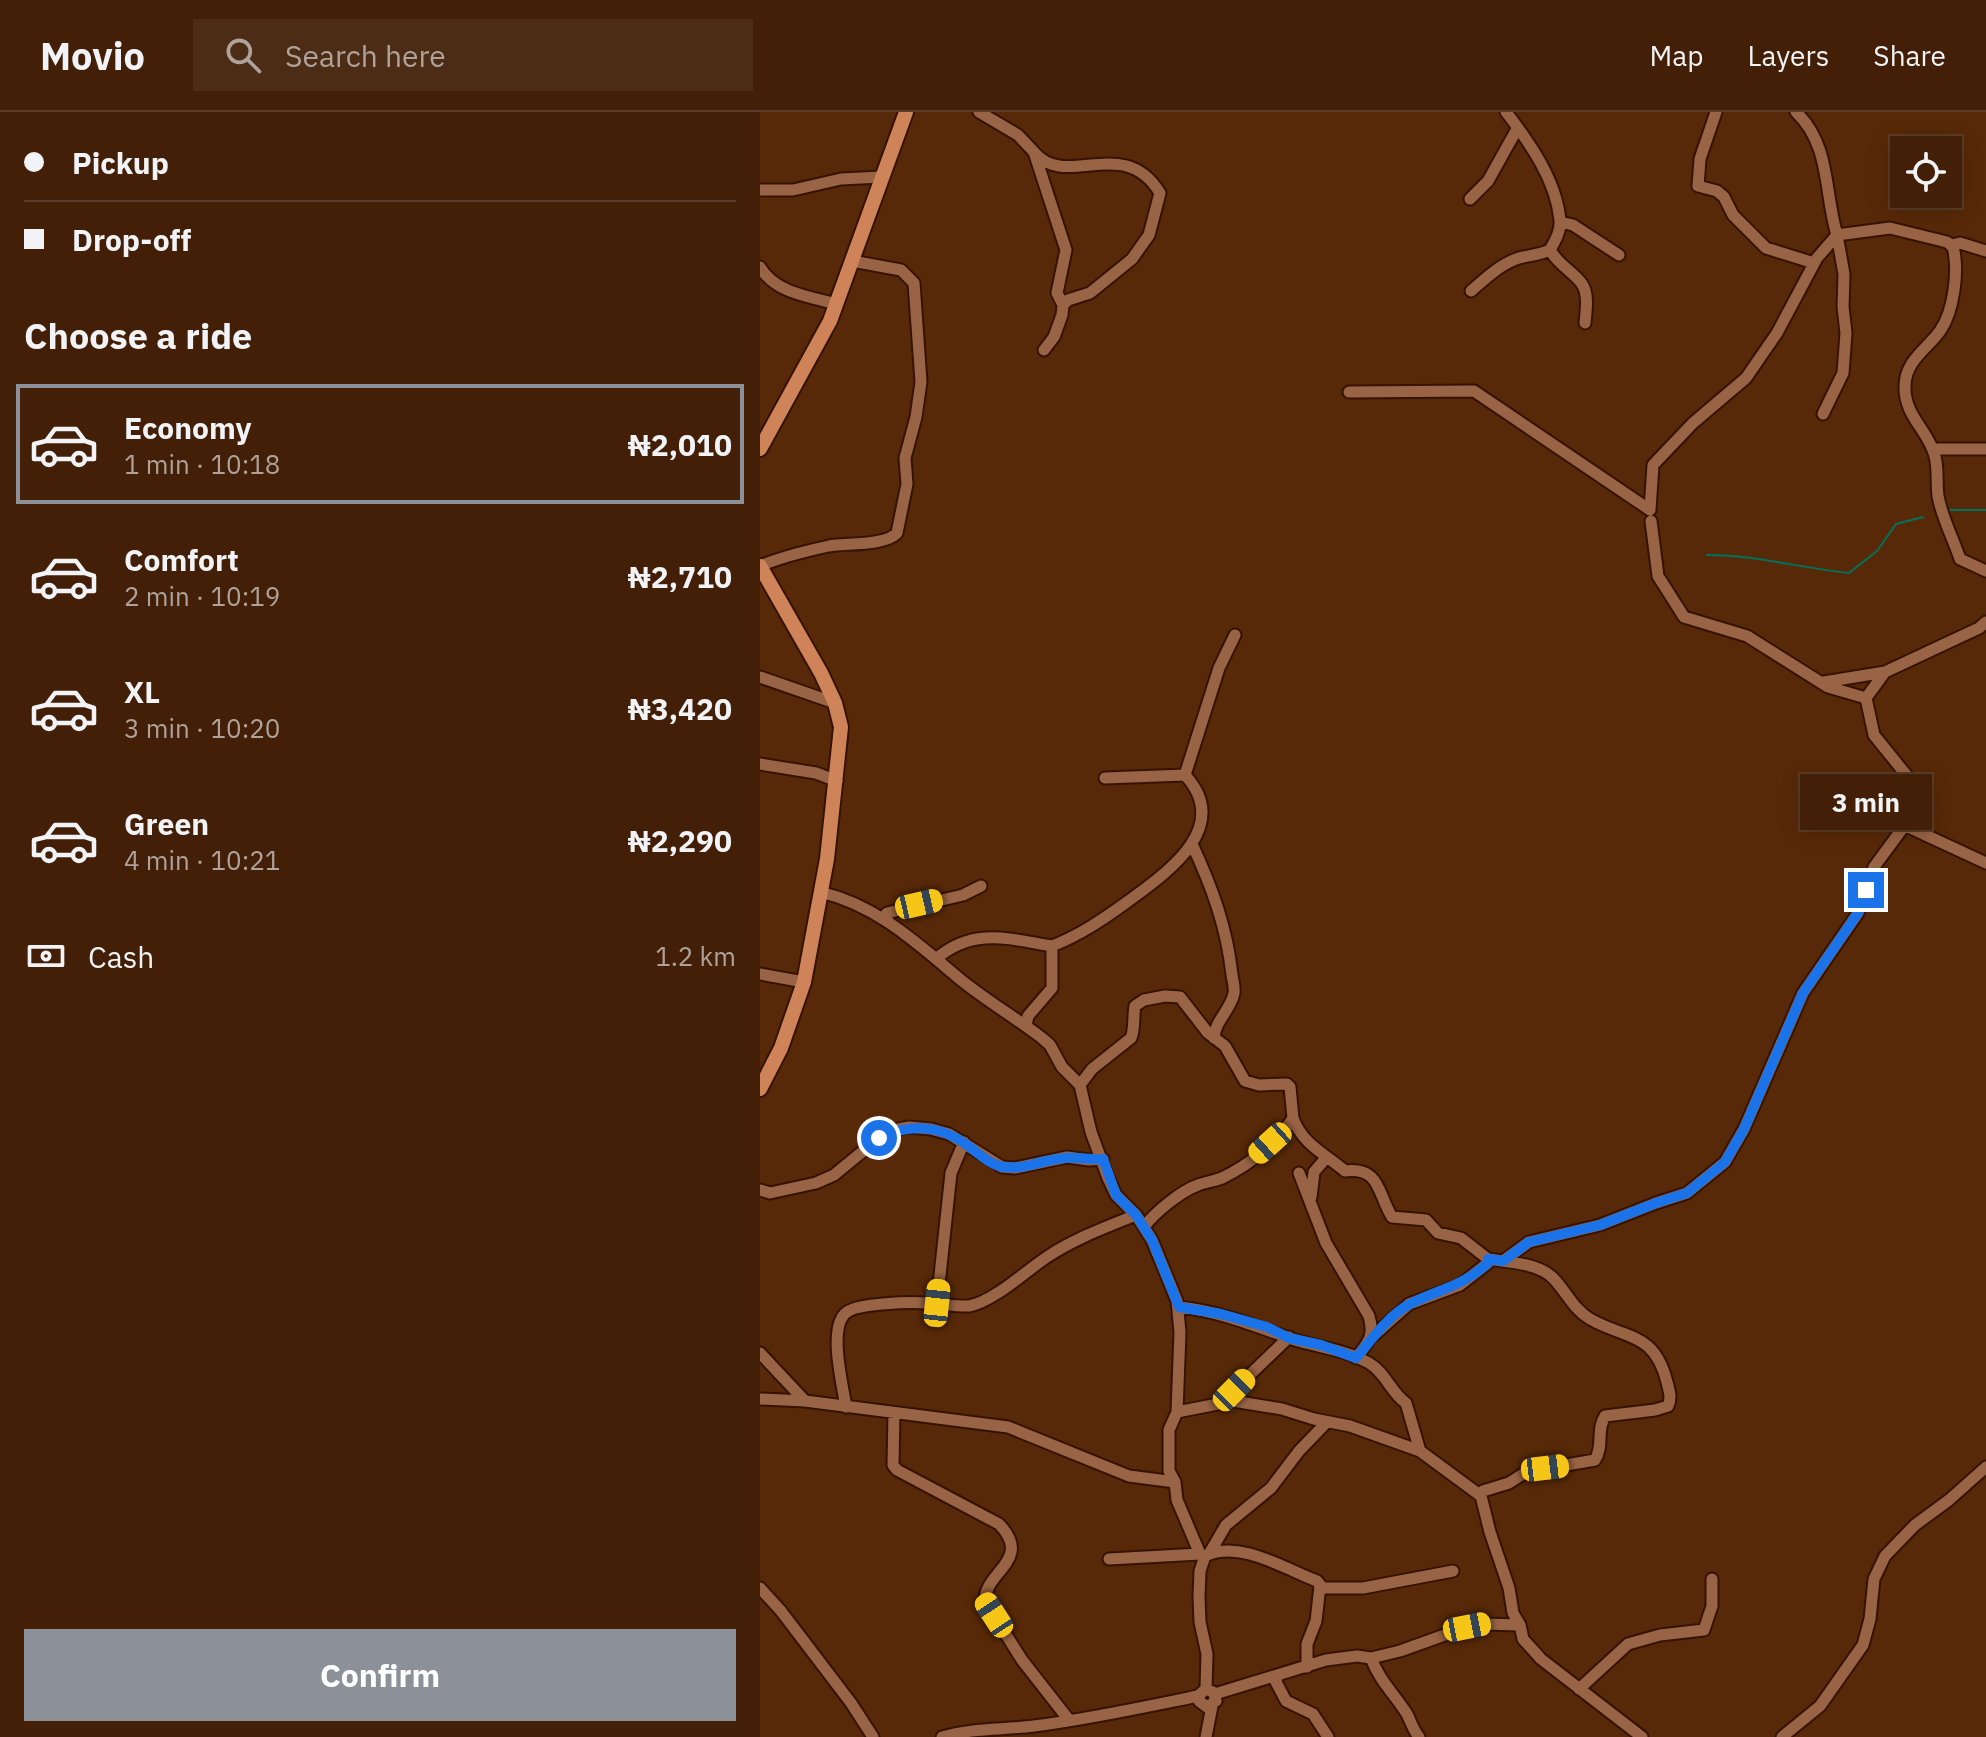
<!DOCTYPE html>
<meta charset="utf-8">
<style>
:root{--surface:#421f06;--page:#4c2c14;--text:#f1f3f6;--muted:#aea29b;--line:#5a3d28;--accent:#8c9099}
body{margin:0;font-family:"IBM Plex Sans",sans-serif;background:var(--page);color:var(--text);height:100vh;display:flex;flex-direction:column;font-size:30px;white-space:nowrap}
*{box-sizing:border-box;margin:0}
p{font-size:26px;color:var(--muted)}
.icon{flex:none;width:44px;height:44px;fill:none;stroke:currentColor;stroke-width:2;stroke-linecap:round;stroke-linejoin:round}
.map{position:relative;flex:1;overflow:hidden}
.side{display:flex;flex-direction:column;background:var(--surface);width:760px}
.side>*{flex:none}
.guide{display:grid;align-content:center;height:176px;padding:0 24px;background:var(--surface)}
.tools{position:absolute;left:1130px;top:24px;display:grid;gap:16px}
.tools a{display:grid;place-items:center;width:72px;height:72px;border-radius:0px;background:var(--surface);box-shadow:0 4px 20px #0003,0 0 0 2px var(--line);font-size:40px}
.end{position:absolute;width:36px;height:36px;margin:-18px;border:10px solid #1a73e8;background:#fff;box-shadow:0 0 0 4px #fff}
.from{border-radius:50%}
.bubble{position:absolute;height:56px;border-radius:0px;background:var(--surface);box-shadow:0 4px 20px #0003,0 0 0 2px var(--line);font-size:26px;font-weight:700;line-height:56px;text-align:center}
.car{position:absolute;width:24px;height:48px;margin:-24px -12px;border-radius:10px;box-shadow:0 0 6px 2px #0007;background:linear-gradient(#f5c518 24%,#345 0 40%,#f5c518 0 76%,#345 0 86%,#f5c518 0)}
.guide b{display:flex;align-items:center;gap:28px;height:76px;font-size:30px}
.guide b+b{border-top:2px solid var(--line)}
.guide i{width:20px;height:20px;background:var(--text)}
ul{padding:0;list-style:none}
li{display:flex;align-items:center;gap:24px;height:120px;margin:0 16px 12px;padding:0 8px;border:4px solid transparent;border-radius:0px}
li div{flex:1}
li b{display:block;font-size:30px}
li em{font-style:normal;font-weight:700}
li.current{border-color:var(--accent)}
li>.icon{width:72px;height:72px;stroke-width:1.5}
h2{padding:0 24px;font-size:36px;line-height:96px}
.pay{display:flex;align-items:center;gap:20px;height:88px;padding:0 24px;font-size:30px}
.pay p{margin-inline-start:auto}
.action{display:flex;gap:16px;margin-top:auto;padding:16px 24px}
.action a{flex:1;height:92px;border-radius:0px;background:var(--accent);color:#fff;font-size:32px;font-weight:700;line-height:92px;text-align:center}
header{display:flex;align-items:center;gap:48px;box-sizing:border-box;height:112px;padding:0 40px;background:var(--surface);border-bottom:2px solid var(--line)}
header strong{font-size:38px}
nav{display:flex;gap:44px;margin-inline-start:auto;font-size:28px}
.search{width:560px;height:72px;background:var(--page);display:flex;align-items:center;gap:20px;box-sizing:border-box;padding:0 28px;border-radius:0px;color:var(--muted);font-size:30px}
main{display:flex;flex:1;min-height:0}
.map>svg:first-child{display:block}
</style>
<header>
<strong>Movio</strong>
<div class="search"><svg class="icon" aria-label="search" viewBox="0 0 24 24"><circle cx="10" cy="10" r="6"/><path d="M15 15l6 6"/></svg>Search here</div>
<nav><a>Map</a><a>Layers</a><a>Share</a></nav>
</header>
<main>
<section class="side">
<div class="guide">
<b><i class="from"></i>Pickup</b>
<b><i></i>Drop-off</b>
</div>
<h2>Choose a ride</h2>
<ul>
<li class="current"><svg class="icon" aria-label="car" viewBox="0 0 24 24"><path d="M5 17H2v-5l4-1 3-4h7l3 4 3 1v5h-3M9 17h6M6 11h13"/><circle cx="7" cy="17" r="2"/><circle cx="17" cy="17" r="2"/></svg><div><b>Economy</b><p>1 min · 10:18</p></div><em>₦2,010</em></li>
<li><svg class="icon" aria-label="car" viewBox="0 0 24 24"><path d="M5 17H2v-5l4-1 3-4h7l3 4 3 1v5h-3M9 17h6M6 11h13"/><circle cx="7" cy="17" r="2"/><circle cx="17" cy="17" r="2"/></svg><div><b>Comfort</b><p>2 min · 10:19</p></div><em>₦2,710</em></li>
<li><svg class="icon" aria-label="car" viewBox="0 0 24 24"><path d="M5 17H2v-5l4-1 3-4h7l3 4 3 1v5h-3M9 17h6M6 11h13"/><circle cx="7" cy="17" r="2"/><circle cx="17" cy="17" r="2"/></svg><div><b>XL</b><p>3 min · 10:20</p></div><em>₦3,420</em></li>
<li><svg class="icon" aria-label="car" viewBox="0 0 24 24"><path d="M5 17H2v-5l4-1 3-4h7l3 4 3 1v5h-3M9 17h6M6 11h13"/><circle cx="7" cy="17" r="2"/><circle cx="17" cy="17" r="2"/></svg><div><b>Green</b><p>4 min · 10:21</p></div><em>₦2,290</em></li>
</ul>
<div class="pay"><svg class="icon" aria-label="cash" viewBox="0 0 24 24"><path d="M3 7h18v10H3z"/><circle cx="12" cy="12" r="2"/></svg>Cash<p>1.2 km</p></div>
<div class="action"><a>Confirm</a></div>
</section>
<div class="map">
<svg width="1226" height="1625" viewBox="0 0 1226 1625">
<rect width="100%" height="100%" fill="#582908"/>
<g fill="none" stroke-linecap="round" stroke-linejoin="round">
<path stroke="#01735a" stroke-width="2" d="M1186,398H1226
M947,443C995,443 1041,456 1089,461L1117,439L1136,412L1163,405"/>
<defs>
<path id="minor" d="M219,0L258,23L274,40L306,138L297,181L303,193L302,203L294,225L284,238
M956,0L940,47L938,74L957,79L964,85L973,103L1006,136L1054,151
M1036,0C1071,33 1064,81 1077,123L1130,116L1187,130L1193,135C1199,158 1194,199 1180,219C1167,237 1145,249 1145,274C1144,303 1166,316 1174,341C1179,355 1176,369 1178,384C1182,406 1193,426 1200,447L1226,459
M274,40C306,79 363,21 400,81L389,123L372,147L330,181L308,188L303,193
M0,78H33L81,67L121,65
M710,87L728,69L757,17
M800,110L813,113L859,143
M1191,133L1200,131L1226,139
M790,138C799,154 813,159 822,172C829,182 826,199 825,211
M0,155C15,181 50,185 77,192
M711,179C725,167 740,152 759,146C770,143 779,143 790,138C795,129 801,119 800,108C796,68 770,31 746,0
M589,280L714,279L890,398L893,353L933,311L986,266L1017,221L1057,146L1077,123
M1063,302L1083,261L1086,221L1083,195L1084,162L1077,123
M1173,337H1226
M891,409L898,464L924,505L987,524L1068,575L1106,586
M0,454C21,445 46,439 69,434C86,431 125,434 137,421L147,372L145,346L156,305L161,270L154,171L141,158L92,149
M0,565L75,591
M1064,570L1125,560L1219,516L1226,510
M1106,586L1125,560
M0,652L56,661L77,669
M425,663L459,556L475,523
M1144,713L1226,751
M432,732C452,775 467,816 472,863C473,869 475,876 474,881C471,898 455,908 454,926
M60,780C117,793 158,832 201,868C227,889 256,906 282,926L290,933L302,955L320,973L331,1020L348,1066L356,1083L376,1103L392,1128L417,1189L420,1220L417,1300L409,1318V1359L415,1370L417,1388L440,1442L445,1444L440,1459L439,1485L440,1510L447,1542L446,1577
M129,810L124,805L127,801L203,783L221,774
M177,846C214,815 249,827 292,834
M0,862L44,870
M266,914L268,904L292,876V834C320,823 342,808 367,790C405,762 474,716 425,663L345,666
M320,973L332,957L371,926C375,917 373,904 375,894L384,888L405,884L420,885L448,921L465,934L485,969L499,973L527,972L530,975L533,1006C517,1031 489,1053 462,1066C454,1069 446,1070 438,1073C421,1079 394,1101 384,1115
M533,1006C542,1032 565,1042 585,1059C621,1055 617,1081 632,1105L666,1108L678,1121L701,1126L728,1147V1151L700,1173L649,1192L612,1225
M539,1061L566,1131L609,1204C615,1224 608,1231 596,1246
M0,1078L10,1081L56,1071L74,1063L119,1026L134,1018L149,1015L171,1017L189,1022L242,1055L255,1056L307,1045L329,1048L343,1047
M551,1085L554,1060L566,1046
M743,1149L769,1130L840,1113L896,1091L927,1081L965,1050L984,1017L1043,881L1098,801L1114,755L1162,690L1156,675L1114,623L1106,586
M177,1191L191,1061L204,1030
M419,1195C459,1199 495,1214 532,1227C557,1235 586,1238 609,1251C626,1261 631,1281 646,1291L660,1339
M0,1241L45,1289
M0,1287L45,1289L248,1315L369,1364L415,1370
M473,1289L474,1278L529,1225
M86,1295C83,1274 67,1214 87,1200C99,1191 151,1190 166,1191C180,1191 196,1195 209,1194C233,1190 267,1158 287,1145C314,1127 346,1115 376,1103
M417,1300L473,1289L522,1297L554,1307L590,1314L660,1339L721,1384L730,1420L749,1476L753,1501L760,1513
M134,1301L133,1353L137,1358L239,1412C274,1448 224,1460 225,1489L262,1548L309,1608
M721,1384L723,1379L749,1371L766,1360L835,1348C844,1334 836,1318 845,1304L895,1298L908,1294C912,1285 909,1279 907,1270C894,1219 867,1228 830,1207C813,1197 806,1179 793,1166C778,1151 748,1150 728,1147
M449,1442L466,1413L511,1376L539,1339L567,1310
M445,1444C479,1427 525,1457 557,1469L560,1474L556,1509L547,1532V1555
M349,1447L440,1442
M557,1469L563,1476H603L693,1459
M0,1476L21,1499L91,1591L113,1625
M611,1546C619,1568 635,1583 647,1602C651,1610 653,1618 659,1625
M517,1564L516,1570L526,1589L553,1602L568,1625
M819,1577L868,1532L900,1523L944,1518L952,1494V1467
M455,1582L566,1548L597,1544L611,1546L640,1539L707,1515L723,1512L760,1513L763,1527L781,1547L882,1625
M182,1625C212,1616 242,1618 274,1614C329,1607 384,1595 438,1584L446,1577L453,1580L456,1589L447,1595L439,1589L438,1584
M446,1625L452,1594
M1022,1625L1060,1594L1103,1533L1110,1507L1114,1467L1125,1444L1155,1413L1189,1388L1226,1355"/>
<path id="major" d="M0,337L70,209L146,0
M0,454L61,561L75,591L81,615L67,747L44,870L21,936L0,977"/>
</defs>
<use href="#minor" stroke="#361300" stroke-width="15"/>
<use href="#major" stroke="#361300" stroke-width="18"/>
<use href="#minor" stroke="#996445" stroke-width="11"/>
<use href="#major" stroke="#ce8458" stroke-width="14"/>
</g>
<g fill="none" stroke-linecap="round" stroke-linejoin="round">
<path stroke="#1a73e8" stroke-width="10" d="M119,1026C149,1011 180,1013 207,1033C218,1041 230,1053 244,1055C265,1058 285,1047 305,1046C318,1045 330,1048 343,1047L356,1083L376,1103L392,1128L419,1195L461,1202L507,1215L529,1226L561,1233L596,1246C610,1229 630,1202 650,1192C681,1176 700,1176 728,1151V1147L743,1149L769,1130L840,1113L896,1091L927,1081L965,1050L984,1017L1043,881L1098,801L1106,778"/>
</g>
</svg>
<div class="tools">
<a><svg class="icon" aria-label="locate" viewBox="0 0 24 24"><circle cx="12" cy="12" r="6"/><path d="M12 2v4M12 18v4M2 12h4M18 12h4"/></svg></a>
</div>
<i class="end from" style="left:119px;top:1026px"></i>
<i class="end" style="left:1106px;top:778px"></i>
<div class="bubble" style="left:1040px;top:662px;width:132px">3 min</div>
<i class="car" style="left:159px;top:792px;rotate:77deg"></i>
<i class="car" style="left:510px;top:1031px;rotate:228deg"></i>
<i class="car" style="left:177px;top:1191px;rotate:6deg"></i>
<i class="car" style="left:474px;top:1278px;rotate:45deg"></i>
<i class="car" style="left:785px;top:1356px;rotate:83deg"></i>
<i class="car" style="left:234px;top:1503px;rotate:327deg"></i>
<i class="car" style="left:707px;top:1515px;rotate:79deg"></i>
</div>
</main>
